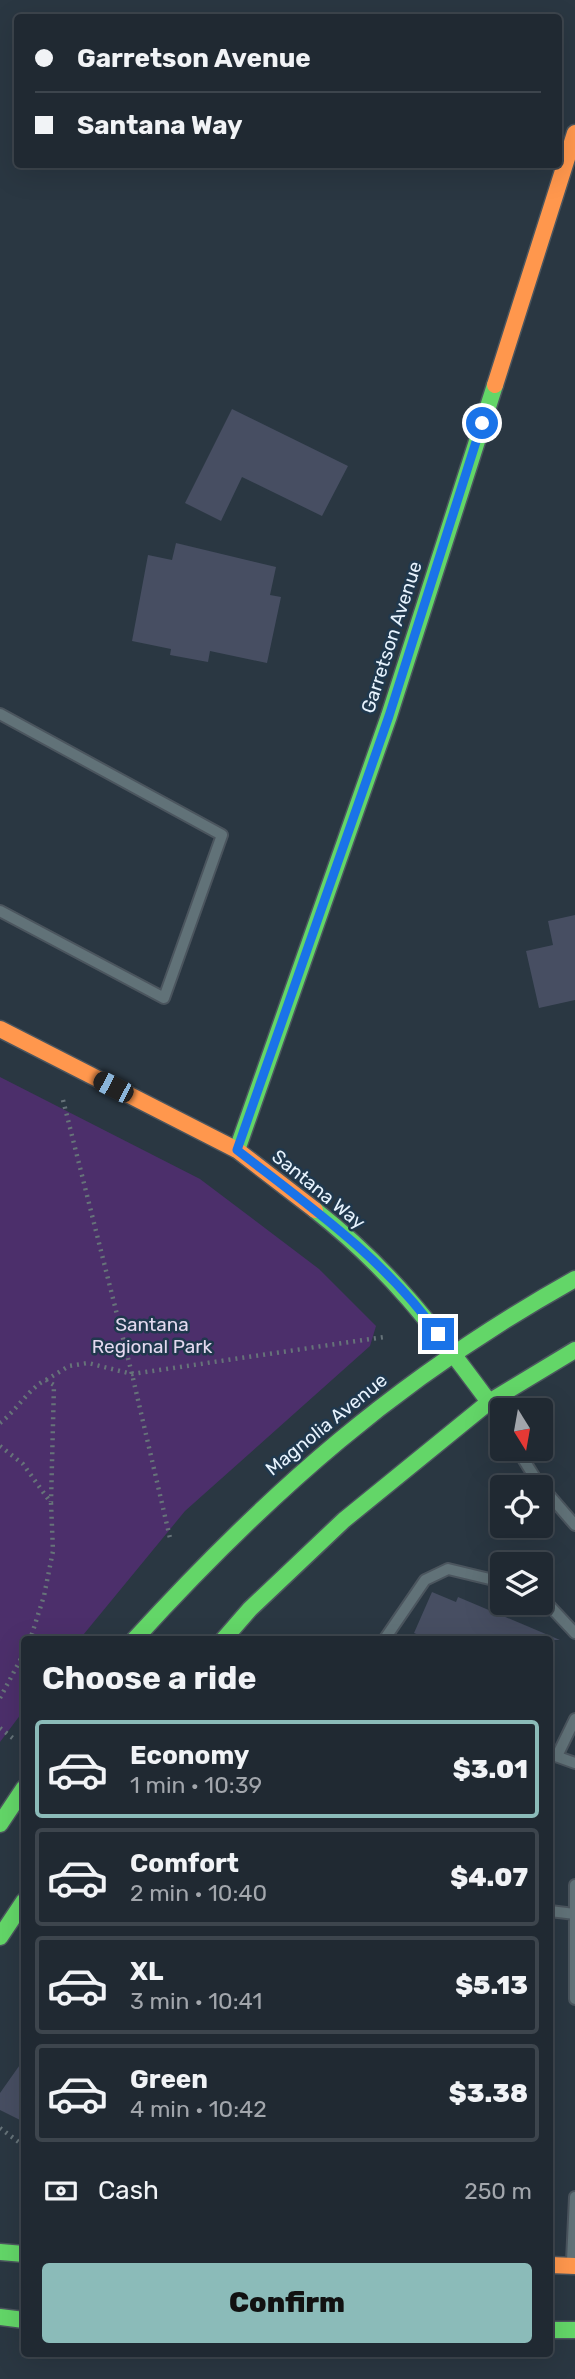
<!DOCTYPE html>
<meta charset="utf-8">
<style>
:root{--surface:#202932;--page:#2d353e;--text:#f1f3f6;--muted:#a2a6ac;--line:#3d454d;--accent:#8bbbb9}
body{margin:0;font-family:Rubik,sans-serif;background:var(--page);color:var(--text);height:100vh;display:flex;flex-direction:column;font-size:26px;white-space:nowrap}
*{box-sizing:border-box;margin:0}
p{font-size:23px;color:var(--muted)}
.icon{flex:none;width:38px;height:38px;fill:none;stroke:currentColor;stroke-width:2;stroke-linecap:round;stroke-linejoin:round}
.map{position:relative;flex:1;overflow:hidden}
.details{position:absolute;left:21px;top:1636px;width:532px;height:721px;display:flex;flex-direction:column;background:var(--surface);border-radius:7px;box-shadow:0 7px 28px #0002,0 0 0 2px var(--line)}
.details>*{flex:none}
.top-card{position:absolute;left:14px;top:14px;width:548px;height:154px;border-radius:7px;box-shadow:0 7px 28px #0002,0 0 0 2px var(--line);display:grid;align-content:center;height:154px;padding:0 21px;background:var(--surface)}
.needle{width:46px;rotate:169deg}
.tools{position:absolute;left:490px;top:1398px;display:grid;gap:14px}
.tools a{display:grid;place-items:center;width:63px;height:63px;border-radius:7px;background:var(--surface);box-shadow:0 7px 28px #0002,0 0 0 2px var(--line);font-size:35px}
.end{position:absolute;width:32px;height:32px;margin:-16px;border:9px solid #1a73e8;background:#fff;box-shadow:0 0 0 4px #fff}
.from{border-radius:50%}
.car{position:absolute;width:21px;height:42px;margin:-21px -10px;border-radius:9px;box-shadow:0 0 5px 2px #0007;background:linear-gradient(#222 24%,#8ab4d8 0 40%,#222 0 76%,#8ab4d8 0 86%,#222 0)}
.top-card b{display:flex;align-items:center;gap:24px;height:66px;font-size:26px}
.top-card b+b{border-top:2px solid var(--line)}
.top-card i{width:18px;height:18px;background:var(--text)}
ul{padding:0;list-style:none}
li{display:flex;align-items:center;gap:21px;height:98px;margin:0 14px 10px;padding:0 7px;border:4px solid var(--line);border-radius:7px}
li div{flex:1}
li b{display:block;font-size:26px}
li em{font-style:normal;font-weight:800}
li.selected{border-color:var(--accent)}
li>.icon{width:63px;height:63px;stroke-width:1.5}
h2{padding:0 21px;font-size:32px;line-height:84px}
.pay{display:flex;align-items:center;gap:18px;height:77px;padding:0 21px;font-size:26px}
.pay p{margin-inline-start:auto}
.button{display:flex;gap:14px;margin-top:auto;padding:14px 21px}
.button a{flex:1;height:80px;border-radius:7px;background:var(--accent);color:#111;font-size:28px;font-weight:800;line-height:80px;text-align:center}
.map>svg:first-child{display:block}
</style>
<div class="map">
<svg width="575" height="2379" viewBox="0 0 575 2379">
<rect width="100%" height="100%" fill="#2a3742"/>
<path fill="#4c2f6b" d="M0,1077L200,1179L319,1269L376,1326L370,1346L185,1511L79,1640H24V1710L0,1742Z"/>
<path fill="#474e62" d="M232,409L348,466L322,516L242,477L221,521L185,503Z
M176,543L276,567L270,595L281,597L267,663L210,651L208,662L170,655L171,649L132,641L148,555L172,560Z
M575,915V1000L539,1008L526,951L553,945L548,921Z
M432,1592L456,1602L458,1597L560,1640H430L414,1633Z
M24,2059V2122L0,2110V2093Z"/>
<g fill="none" stroke-linecap="round" stroke-linejoin="round">
<defs>
<path id="lane" d="M0,714L222,835L164,998L0,911
M490,1405L502,1425
M517,1449L537,1481L575,1525
M546,1602L575,1633
M384,1640L425,1580L448,1569L498,1581
M550,1754L575,1763
M557,1756L575,1719
M575,1885V1999
M550,1911L575,1914
M572,2261L575,2197"/>
<path id="fast" d="M237,1150L389,716L495,385
M315,1210C390,1269 433,1326 489,1402
M134,1640C270,1491 398,1378 575,1279
M223,1640L250,1609L344,1520L489,1402L575,1350
M0,1824L24,1788
M0,1937L24,1901
M0,2252L24,2254
M0,2317L24,2320
M550,2330H575"/>
<path id="slow" d="M495,385L575,133
M0,1029L237,1150L315,1210
M550,2265L575,2266"/>
</defs>
<use href="#lane" stroke="#4b555e" stroke-width="14"/>
<use href="#fast" stroke="#4b555e" stroke-width="19"/>
<use href="#slow" stroke="#4b555e" stroke-width="19"/>
<path stroke="#667379" stroke-width="4.5" stroke-dasharray="2 5" stroke-linecap="butt" d="M63,1100L132,1374L170,1538
M46,1380L69,1366L88,1363L132,1374L384,1337
M0,1423C16,1411 31,1386 46,1380L54,1385L51,1502
M0,1446L23,1464L51,1503L53,1551L44,1596L30,1640
M0,1698L24,1653
M0,1728L14,1739
M0,2128L24,2146"/>
<use href="#lane" stroke="#617278" stroke-width="10"/>
<use href="#fast" stroke="#63d668" stroke-width="16"/>
<use href="#slow" stroke="#ff974d" stroke-width="16"/>
</g>
<g fill="none" stroke-linecap="round" stroke-linejoin="round">
<path stroke="#1a73e8" stroke-width="9" d="M438,1334C385,1259 308,1205 237,1150L389,716L482,423"/>
</g>
<g text-anchor="middle" stroke-width="5" stroke-linejoin="round" paint-order="stroke">
<g font-size="19" fill="#e7f3fe" stroke="#20384d">
<text transform="translate(391 637) rotate(-72)" y="7">Garretson Avenue</text>
<text transform="translate(319 1189) rotate(39)" y="7">Santana Way</text>
<text transform="translate(326 1424) rotate(-39)" y="7">Magnolia Avenue</text>
</g>
<g font-size="19" fill="#e3d9ef" stroke="#20384d">
<text x="152" y="1331">Santana<tspan x="152" dy="22">Regional Park</tspan></text>
</g>
</g>
</svg>
<div class="tools">
<a><svg class="needle" viewBox="-14 -14 28 28"><path d="M0-13l5 13h-10z" fill="#e53935"/><path d="M0 13l5-13h-10z" fill="#a2a6ac"/></svg></a>
<a><svg class="icon" aria-label="locate" viewBox="0 0 24 24"><circle cx="12" cy="12" r="6"/><path d="M12 2v4M12 18v4M2 12h4M18 12h4"/></svg></a>
<a><svg class="icon" aria-label="layers" viewBox="0 0 24 24"><path d="M12 4l9 5-9 5-9-5zM3 14l9 5 9-5"/></svg></a>
</div>
<i class="end from" style="left:482px;top:423px"></i>
<i class="end" style="left:438px;top:1334px"></i>
<i class="car" style="left:113px;top:1087px;rotate:297deg"></i>
<div class="top-card">
<b><i class="from"></i>Garretson Avenue</b>
<b><i></i>Santana Way</b>
</div>
<section class="details">
<h2>Choose a ride</h2>
<ul>
<li class="selected"><svg class="icon" aria-label="car" viewBox="0 0 24 24"><path d="M5 17H2v-5l4-1 3-4h7l3 4 3 1v5h-3M9 17h6M6 11h13"/><circle cx="7" cy="17" r="2"/><circle cx="17" cy="17" r="2"/></svg><div><b>Economy</b><p>1 min · 10:39</p></div><em>$3.01</em></li>
<li><svg class="icon" aria-label="car" viewBox="0 0 24 24"><path d="M5 17H2v-5l4-1 3-4h7l3 4 3 1v5h-3M9 17h6M6 11h13"/><circle cx="7" cy="17" r="2"/><circle cx="17" cy="17" r="2"/></svg><div><b>Comfort</b><p>2 min · 10:40</p></div><em>$4.07</em></li>
<li><svg class="icon" aria-label="car" viewBox="0 0 24 24"><path d="M5 17H2v-5l4-1 3-4h7l3 4 3 1v5h-3M9 17h6M6 11h13"/><circle cx="7" cy="17" r="2"/><circle cx="17" cy="17" r="2"/></svg><div><b>XL</b><p>3 min · 10:41</p></div><em>$5.13</em></li>
<li><svg class="icon" aria-label="car" viewBox="0 0 24 24"><path d="M5 17H2v-5l4-1 3-4h7l3 4 3 1v5h-3M9 17h6M6 11h13"/><circle cx="7" cy="17" r="2"/><circle cx="17" cy="17" r="2"/></svg><div><b>Green</b><p>4 min · 10:42</p></div><em>$3.38</em></li>
</ul>
<div class="pay"><svg class="icon" aria-label="cash" viewBox="0 0 24 24"><path d="M3 7h18v10H3z"/><circle cx="12" cy="12" r="2"/></svg>Cash<p>250 m</p></div>
<div class="button"><a>Confirm</a></div>
</section>
</div>
